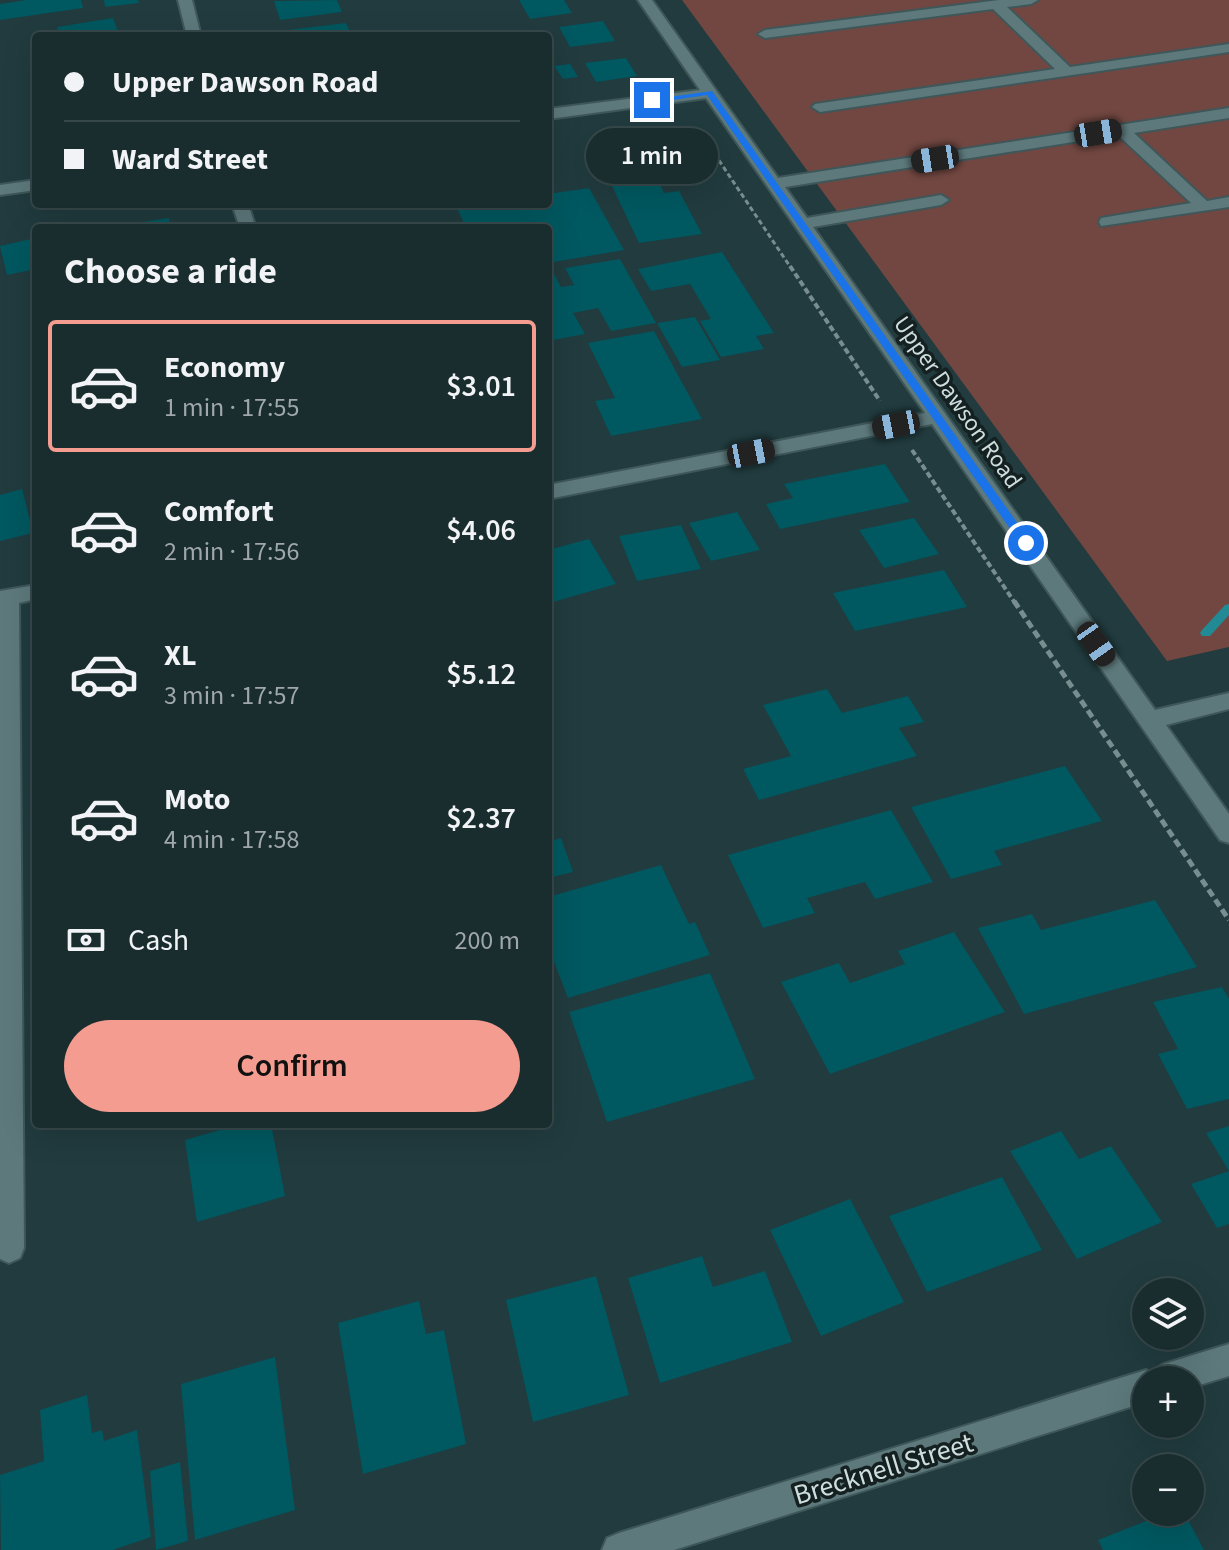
<!DOCTYPE html>
<meta charset="utf-8">
<style>
:root{--surface:#192c2e;--page:#26383a;--text:#f1f3f6;--muted:#9fa7aa;--line:#37484a;--accent:#f59c90}
body{margin:0;font-family:"Source Sans 3",sans-serif;background:var(--page);color:var(--text);height:100vh;display:flex;flex-direction:column;font-size:30px;white-space:nowrap}
*{box-sizing:border-box;margin:0}
p{font-size:26px;color:var(--muted)}
.icon{flex:none;width:44px;height:44px;fill:none;stroke:currentColor;stroke-width:2;stroke-linecap:round;stroke-linejoin:round}
.map{position:relative;flex:1;overflow:hidden}
.details{position:absolute;left:32px;top:224px;width:520px;height:904px;display:flex;flex-direction:column;background:var(--surface);border-radius:8px;box-shadow:0 8px 32px #0002,0 0 0 2px var(--line)}
.details>*{flex:none}
.guide{position:absolute;left:32px;top:32px;width:520px;height:176px;border-radius:8px;box-shadow:0 8px 32px #0002,0 0 0 2px var(--line);display:grid;align-content:center;height:176px;padding:0 32px;background:var(--surface)}
.fabs{position:absolute;left:1132px;top:1278px;display:grid;gap:16px}
.fabs a{display:grid;place-items:center;width:72px;height:72px;border-radius:50%;background:var(--surface);box-shadow:0 8px 32px #0002,0 0 0 2px var(--line);font-size:40px}
.end{position:absolute;width:36px;height:36px;margin:-18px;border:10px solid #1a73e8;background:#fff;box-shadow:0 0 0 4px #fff}
.from{border-radius:50%}
.bubble{position:absolute;height:56px;border-radius:28px;background:var(--surface);box-shadow:0 8px 32px #0002,0 0 0 2px var(--line);font-size:26px;font-weight:600;line-height:56px;text-align:center}
.car{position:absolute;width:24px;height:48px;margin:-24px -12px;border-radius:10px;box-shadow:0 0 6px 2px #0007;background:linear-gradient(#222 24%,#8ab4d8 0 40%,#222 0 76%,#8ab4d8 0 86%,#222 0)}
.guide b{display:flex;align-items:center;gap:28px;height:76px;font-size:30px}
.guide b+b{border-top:2px solid var(--line)}
.guide i{width:20px;height:20px;background:var(--text)}
ul{padding:0;list-style:none}
li{display:flex;align-items:center;gap:24px;height:132px;margin:0 16px 12px;padding:0 16px;border:4px solid transparent;border-radius:8px}
li div{flex:1}
li b{display:block;font-size:30px}
li em{font-style:normal;font-weight:600}
li.selected{border-color:var(--accent)}
li>.icon{width:72px;height:72px;stroke-width:1.5}
h2{padding:0 32px;font-size:36px;line-height:96px}
.pay{display:flex;align-items:center;gap:20px;height:88px;padding:0 32px;font-size:30px}
.pay p{margin-inline-start:auto}
.primary-button{display:flex;gap:16px;margin-top:auto;padding:16px 32px}
.primary-button a{flex:1;height:92px;border-radius:48px;background:var(--accent);color:#111;font-size:32px;font-weight:600;line-height:92px;text-align:center}
.map>svg:first-child{display:block}
</style>
<div class="map">
<svg width="1229" height="1550" viewBox="0 0 1229 1550">
<rect width="100%" height="100%" fill="#213b3e"/>
<path fill="#724741" d="M682,0H1229V647L1167,661Z"/>
<g fill="none" stroke-linecap="round" stroke-linejoin="round">
<path fill="#228a94" fill-rule="evenodd" d="M1229,604V615L1210,636H1202L1200,633L1202,630L1225,605Z"/>
</g>
<path fill="#005860" d="M26,0H81L83,8L0,20V4Z
M104,0H138L139,3L105,7Z
M337,0L342,12L280,20L274,1Z
M519,0H564L572,13L530,19Z
M113,18L120,36H60L57,27Z
M603,21L615,41L570,47L559,27Z
M346,23L352,36H290L288,30Z
M626,58L637,76L596,82L585,63Z
M570,64L578,77L563,79L554,66Z
M658,180L664,193L679,191L702,234L639,243L612,186Z
M589,188L624,250L548,263V228H466L457,208L485,204H548V194Z
M169,218L170,228H114V226Z
M36,238V269L7,275L0,246Z
M722,252L774,333L756,336L764,349L721,357L700,321L711,319L690,284L651,291L638,269Z
M620,259L656,323L611,331L598,308L573,313L585,334L548,341V263L561,287L574,285L565,268Z
M695,317L720,360L682,367L657,323Z
M654,331L702,419L611,436L595,401L615,398L588,343Z
M885,464L910,502L780,529L766,504L793,498L784,484Z
M22,489L33,533L0,541V495Z
M737,512L760,550L711,561L689,523Z
M914,518L939,554L884,568L859,530Z
M681,525L701,569L637,581L619,536Z
M589,539L616,584L553,602L548,593V550Z
M944,570L967,607L855,631L833,593Z
M827,689L842,713L908,696L924,722L899,728L917,756L759,800L743,769L791,756L763,705Z
M1065,766L1102,821L994,851L1002,865L951,879L911,807Z
M891,810L933,882L875,899L865,882L807,898L815,913L763,928L728,855Z
M561,838L573,872L548,878V842Z
M661,865L689,924L695,922L710,955L568,998L548,946V897Z
M1155,900L1197,967L1024,1014L978,928L1032,914L1041,930Z
M954,932L1005,1012L830,1074L781,982L839,963L850,983L905,964L898,951Z
M710,973L755,1079L607,1122L569,1012Z
M1222,987L1229,999V1099L1187,1109L1158,1054L1178,1049L1153,1002Z
M241,1124H271L285,1196L197,1222L185,1140Z
M1229,1126V1224L1217,1228L1191,1184L1229,1171L1206,1133Z
M1061,1131L1079,1159L1111,1146L1162,1222L1077,1259L1010,1151Z
M1002,1177L1042,1250L927,1292L889,1216Z
M850,1199L904,1302L821,1336L770,1230Z
M702,1256L713,1287L765,1271L792,1342L660,1383L628,1278Z
M596,1276L629,1395L533,1422L506,1300Z
M419,1301L426,1334L444,1330L466,1444L363,1474L338,1323Z
M275,1357L295,1510L195,1540L181,1384Z
M87,1395L92,1433L102,1430L104,1441L137,1430L151,1537L113,1550H1L0,1475L44,1461L40,1410Z
M180,1462L188,1541L156,1550L150,1471Z
M1169,1512H1184L1204,1550H1103L1098,1540Z"/>
<g fill="none" stroke-linecap="round" stroke-linejoin="round">
<defs>
<path id="minor" d="M178,0H192L201,36H187Z
M638,0H652L778,178L1229,108V118L1134,133L1207,201L1229,197V207L1101,226L1099,222L1101,218L1191,203L1118,135L785,187L807,218L941,195L949,200L941,205L813,227L1155,710L1229,693V709L1166,725L1229,814V843L1220,840L932,424L548,499V485L925,413L706,98L548,119V109L700,90Z
M999,0H1038L1031,4L1007,7L1070,67L1229,44V52L820,112L812,107L815,104L1055,69L993,9L765,38L758,34L765,30Z
M36,180V190L0,195V185Z
M232,204H248L256,228H240Z
M36,585V599L19,603L24,1248L20,1258L9,1263L0,1259V591Z
M1229,1344V1376L1190,1388V1380H1146V1402L674,1550H602L607,1538L619,1533L1146,1370L1151,1372L1164,1364Z"/>
</defs>
<use href="#minor" stroke="#3f5759" stroke-width="4"/>
<path stroke="#788d8f" stroke-width="3" stroke-dasharray="5 3" stroke-linecap="butt" d="M710,147L791,268"/>
<path stroke="#788d8f" stroke-width="4" stroke-dasharray="6 3" stroke-linecap="butt" d="M790,266L880,401
M912,450L1015,603"/>
<path stroke="#788d8f" stroke-width="5" stroke-dasharray="8 4" stroke-linecap="butt" d="M1014,601L1229,920"/>
<use href="#minor" fill="#5d797c" fill-rule="evenodd"/>
</g>
<path fill="#1a73e8" d="M712,91L1030,541V546H1022L707,95L652,103L648,100Z"/>
<g text-anchor="middle" stroke-width="7" stroke-linejoin="round" paint-order="stroke">
<g font-size="24" fill="#cededf" stroke="#152021">
<text transform="translate(958 402) rotate(55)" y="8">Upper Dawson Road</text>
</g>
<g font-size="28" fill="#cededf" stroke="#152021">
<text transform="translate(883 1468) rotate(-17)" y="10">Brecknell Street</text>
</g>
</g>
</svg>
<div class="fabs">
<a><svg class="icon" aria-label="layers" viewBox="0 0 24 24"><path d="M12 4l9 5-9 5-9-5zM3 14l9 5 9-5"/></svg></a>
<a>+</a>
<a>−</a>
</div>
<i class="end from" style="left:1026px;top:543px"></i>
<i class="end" style="left:652px;top:100px"></i>
<div class="bubble" style="left:586px;top:128px;width:132px">1 min</div>
<i class="car" style="left:1098px;top:133px;rotate:81deg"></i>
<i class="car" style="left:935px;top:159px;rotate:261deg"></i>
<i class="car" style="left:896px;top:425px;rotate:259deg"></i>
<i class="car" style="left:751px;top:453px;rotate:79deg"></i>
<i class="car" style="left:1096px;top:644px;rotate:145deg"></i>
<div class="guide">
<b><i class="from"></i>Upper Dawson Road</b>
<b><i></i>Ward Street</b>
</div>
<section class="details">
<h2>Choose a ride</h2>
<ul>
<li class="selected"><svg class="icon" aria-label="car" viewBox="0 0 24 24"><path d="M5 17H2v-5l4-1 3-4h7l3 4 3 1v5h-3M9 17h6M6 11h13"/><circle cx="7" cy="17" r="2"/><circle cx="17" cy="17" r="2"/></svg><div><b>Economy</b><p>1 min · 17:55</p></div><em>$3.01</em></li>
<li><svg class="icon" aria-label="car" viewBox="0 0 24 24"><path d="M5 17H2v-5l4-1 3-4h7l3 4 3 1v5h-3M9 17h6M6 11h13"/><circle cx="7" cy="17" r="2"/><circle cx="17" cy="17" r="2"/></svg><div><b>Comfort</b><p>2 min · 17:56</p></div><em>$4.06</em></li>
<li><svg class="icon" aria-label="car" viewBox="0 0 24 24"><path d="M5 17H2v-5l4-1 3-4h7l3 4 3 1v5h-3M9 17h6M6 11h13"/><circle cx="7" cy="17" r="2"/><circle cx="17" cy="17" r="2"/></svg><div><b>XL</b><p>3 min · 17:57</p></div><em>$5.12</em></li>
<li><svg class="icon" aria-label="car" viewBox="0 0 24 24"><path d="M5 17H2v-5l4-1 3-4h7l3 4 3 1v5h-3M9 17h6M6 11h13"/><circle cx="7" cy="17" r="2"/><circle cx="17" cy="17" r="2"/></svg><div><b>Moto</b><p>4 min · 17:58</p></div><em>$2.37</em></li>
</ul>
<div class="pay"><svg class="icon" aria-label="cash" viewBox="0 0 24 24"><path d="M3 7h18v10H3z"/><circle cx="12" cy="12" r="2"/></svg>Cash<p>200 m</p></div>
<div class="primary-button"><a>Confirm</a></div>
</section>
</div>
